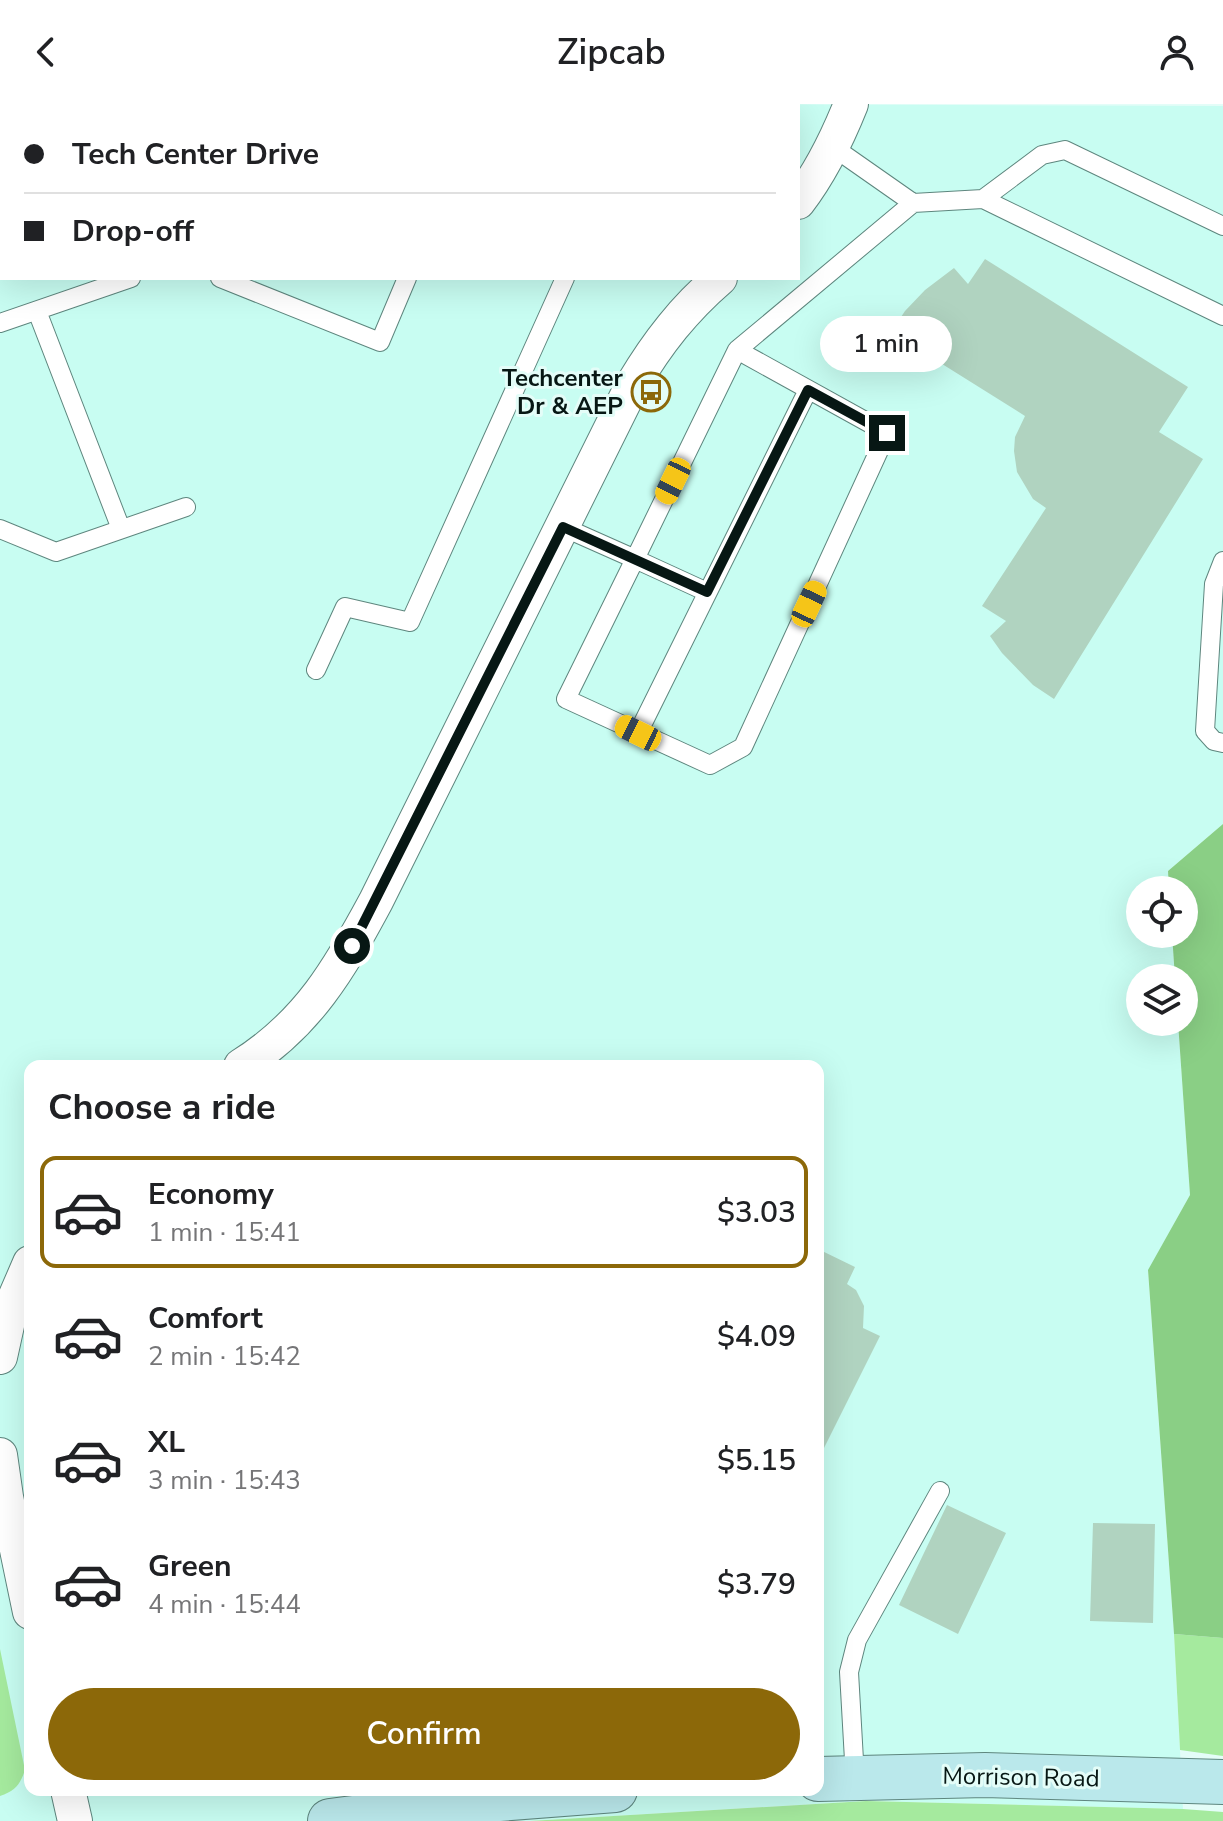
<!DOCTYPE html>
<meta charset="utf-8">
<style>
:root{--surface:#fff;--page:#f6f6f6;--text:#202124;--muted:#757577;--line:#e0e0e0;--accent:#8c6809}
body{margin:0;font-family:"Nunito Sans",sans-serif;background:var(--page);color:var(--text);height:100vh;display:flex;flex-direction:column;font-size:30px;white-space:nowrap}
*{box-sizing:border-box;margin:0}
p{font-size:26px;color:var(--muted)}
.icon{flex:none;width:44px;height:44px;fill:none;stroke:currentColor;stroke-width:2;stroke-linecap:round;stroke-linejoin:round}
.map{position:relative;flex:1;overflow:hidden}
.drawer{position:absolute;left:24px;top:956px;width:800px;height:736px;display:flex;flex-direction:column;background:var(--surface);border-radius:16px;box-shadow:0 8px 32px #0002}
.drawer>*{flex:none}
.top-card{position:absolute;left:0px;top:0px;width:800px;height:176px;box-shadow:0 8px 32px #0002;display:grid;align-content:center;height:176px;padding:0 24px;background:var(--surface)}
.fabs{position:absolute;left:1126px;top:772px;display:grid;gap:16px}
.fabs a{display:grid;place-items:center;width:72px;height:72px;border-radius:50%;background:var(--surface);box-shadow:0 8px 32px #0002;font-size:40px}
.end{position:absolute;width:36px;height:36px;margin:-18px;border:10px solid #071714;background:#fff;box-shadow:0 0 0 4px #fff}
.from{border-radius:50%}
.bubble{position:absolute;height:56px;border-radius:28px;background:var(--surface);box-shadow:0 8px 32px #0002;font-size:26px;font-weight:600;line-height:56px;text-align:center}
.car{position:absolute;width:24px;height:48px;margin:-24px -12px;border-radius:10px;box-shadow:0 0 6px 2px #0007;background:linear-gradient(#f5c518 24%,#345 0 40%,#f5c518 0 76%,#345 0 86%,#f5c518 0)}
.top-card b{display:flex;align-items:center;gap:28px;height:76px;font-size:30px}
.top-card b+b{border-top:2px solid var(--line)}
.top-card i{width:20px;height:20px;background:var(--text)}
ul{padding:0;list-style:none}
li{display:flex;align-items:center;gap:24px;height:112px;margin:0 16px 12px;padding:0 8px;border:4px solid transparent;border-radius:16px}
li div{flex:1}
li b{display:block;font-size:30px}
li em{font-style:normal;font-weight:600}
li.current{border-color:var(--accent)}
li>.icon{width:72px;height:72px;stroke-width:1.5}
h2{padding:0 24px;font-size:36px;line-height:96px}
.cta{display:flex;gap:16px;margin-top:auto;padding:16px 24px}
.cta a{flex:1;height:92px;border-radius:48px;background:var(--accent);color:#fff;font-size:32px;font-weight:600;line-height:92px;text-align:center}
header{display:flex;justify-content:space-between;align-items:center;height:104px;padding:0 24px;background:var(--surface);font-size:36px;font-weight:600}
.map>svg:first-child{display:block}
</style>
<header><svg class="icon" aria-label="back" viewBox="0 0 24 24"><path d="M15 5l-7 7 7 7"/></svg>Zipcab<svg class="icon" aria-label="person" viewBox="0 0 24 24"><circle cx="12" cy="8" r="4"/><path d="M4 21q1-7 8-7t8 7"/></svg></header>
<div class="map">
<svg width="1223" height="1717" viewBox="0 0 1223 1717">
<rect width="100%" height="100%" fill="#e4fdf8"/>
<path fill="#c8fdf2" fill-rule="evenodd" d="M0,0L493,2H2V174H798V2L730,0L1223,2V720L1168,767L1169,786H1140V830H1172L1175,874H1140V918H1178L1190,1091L1148,1167L1174,1530L1183,1705L866,1697L530,1717H0ZM30,962H818V1686H30Z"/>
<path fill="#a5ea9e" d="M1174,1530L1223,1534V1652L1180,1646Z
M0,1545L25,1666C20,1681 15,1687 0,1692Z
M866,1697L1183,1705L1223,1708V1717H530Z"/>
<path fill="#8acf85" d="M1223,720V1534L1174,1530L1148,1166L1190,1091L1178,918H1184V874H1175L1172,830H1184V786H1169L1168,767Z"/>
<path fill="#b0d3c0" d="M985,155L1188,283L1159,328L1203,355L1054,595L1033,581L1002,549L990,532L1006,517L982,502L1046,404L1033,395L1017,368L1014,347L1015,333L1025,312L891,228L905,207L925,186L954,164L968,180Z
M818,1145L855,1163L847,1180L856,1186L864,1202L863,1224L880,1232L818,1356Z
M947,1401L1006,1429L958,1530L899,1501Z
M1093,1419L1155,1420L1153,1519L1090,1517Z"/>
<g fill="none" stroke-linecap="round" stroke-linejoin="round">
<defs>
<path id="lane" d="M419,0L424,2
M833,43L913,99
M983,95L1042,51L1065,46L1223,122
M220,174L380,238L407,174
M37,207L121,425
M0,219L131,174
M737,246L913,99L983,95L1223,212
M563,423L635,455L566,595L710,661L743,643L887,329L737,246L635,455L707,488
M0,425L56,448L186,403
M1223,457L1214,480L1205,627L1214,637L1223,639
M316,566L345,503L410,518L565,174
M638,629L808,286
M855,1674L849,1568L857,1536L940,1387"/>
<path id="street" d="M798,98C821,68 837,35 851,0
M241,962C308,920 340,864 376,797L633,280C658,238 684,205 720,174
M0,1253L11,1203L30,1159
M0,1351L6,1393L30,1508
M68,1686L75,1717"/>
<path id="secondary" d="M818,1675L985,1671L1223,1678
M330,1717L499,1695L615,1686"/>
</defs>
<use href="#lane" stroke="#5e867e" stroke-width="20"/>
<use href="#street" stroke="#5e867e" stroke-width="36"/>
<use href="#secondary" stroke="#5e867e" stroke-width="46"/>
<use href="#lane" stroke="#fff" stroke-width="18"/>
<use href="#street" stroke="#fff" stroke-width="34"/>
<use href="#secondary" stroke="#bae8eb" stroke-width="44"/>
</g>
<g fill="none" stroke-linecap="round" stroke-linejoin="round">
<path stroke="#071714" stroke-width="10" d="M352,842L563,423L707,488L808,286L887,329"/>
</g>
<defs>
<symbol id="bus-ring" viewBox="-11 -11 22 22"><circle r="9.5" fill="#e4fdf8" stroke="#8c6809" stroke-width="1.5"/><path d="M-5-6H5V4H4V6H2V4H-2V6H-4V4H-5ZM-3.5-4V0h7V-4ZM-3.5 1.2v1.5H-2V1.2ZM2 1.2v1.5H3.5V1.2Z" fill="#8c6809"/></symbol>
</defs>
<g fill-rule="evenodd">
<use href="#bus-ring" x="629" y="266" width="44" height="44"/>
</g>
<g text-anchor="middle" stroke-width="6" stroke-linejoin="round" paint-order="stroke">
<g font-size="24" font-weight="bold" fill="#071714" stroke="#e4fdf8" text-anchor="end">
<text x="623" y="282">Techcenter<tspan x="623" dy="28">Dr &amp; AEP</tspan></text>
</g>
<g font-size="24" fill="#071714" stroke="#e4fdf8">
<text transform="translate(1021 1673) rotate(1)" y="8">Morrison Road</text>
</g>
</g>
</svg>
<div class="fabs">
<a><svg class="icon" aria-label="locate" viewBox="0 0 24 24"><circle cx="12" cy="12" r="6"/><path d="M12 2v4M12 18v4M2 12h4M18 12h4"/></svg></a>
<a><svg class="icon" aria-label="layers" viewBox="0 0 24 24"><path d="M12 4l9 5-9 5-9-5zM3 14l9 5 9-5"/></svg></a>
</div>
<i class="end from" style="left:352px;top:842px"></i>
<i class="end" style="left:887px;top:329px"></i>
<div class="bubble" style="left:820px;top:212px;width:132px">1 min</div>
<i class="car" style="left:673px;top:377px;rotate:206deg"></i>
<i class="car" style="left:809px;top:500px;rotate:25deg"></i>
<i class="car" style="left:638px;top:629px;rotate:296deg"></i>
<div class="top-card">
<b><i class="from"></i>Tech Center Drive</b>
<b><i></i>Drop-off</b>
</div>
<section class="drawer">
<h2>Choose a ride</h2>
<ul>
<li class="current"><svg class="icon" aria-label="car" viewBox="0 0 24 24"><path d="M5 17H2v-5l4-1 3-4h7l3 4 3 1v5h-3M9 17h6M6 11h13"/><circle cx="7" cy="17" r="2"/><circle cx="17" cy="17" r="2"/></svg><div><b>Economy</b><p>1 min · 15:41</p></div><em>$3.03</em></li>
<li><svg class="icon" aria-label="car" viewBox="0 0 24 24"><path d="M5 17H2v-5l4-1 3-4h7l3 4 3 1v5h-3M9 17h6M6 11h13"/><circle cx="7" cy="17" r="2"/><circle cx="17" cy="17" r="2"/></svg><div><b>Comfort</b><p>2 min · 15:42</p></div><em>$4.09</em></li>
<li><svg class="icon" aria-label="car" viewBox="0 0 24 24"><path d="M5 17H2v-5l4-1 3-4h7l3 4 3 1v5h-3M9 17h6M6 11h13"/><circle cx="7" cy="17" r="2"/><circle cx="17" cy="17" r="2"/></svg><div><b>XL</b><p>3 min · 15:43</p></div><em>$5.15</em></li>
<li><svg class="icon" aria-label="car" viewBox="0 0 24 24"><path d="M5 17H2v-5l4-1 3-4h7l3 4 3 1v5h-3M9 17h6M6 11h13"/><circle cx="7" cy="17" r="2"/><circle cx="17" cy="17" r="2"/></svg><div><b>Green</b><p>4 min · 15:44</p></div><em>$3.79</em></li>
</ul>
<div class="cta"><a>Confirm</a></div>
</section>
</div>
